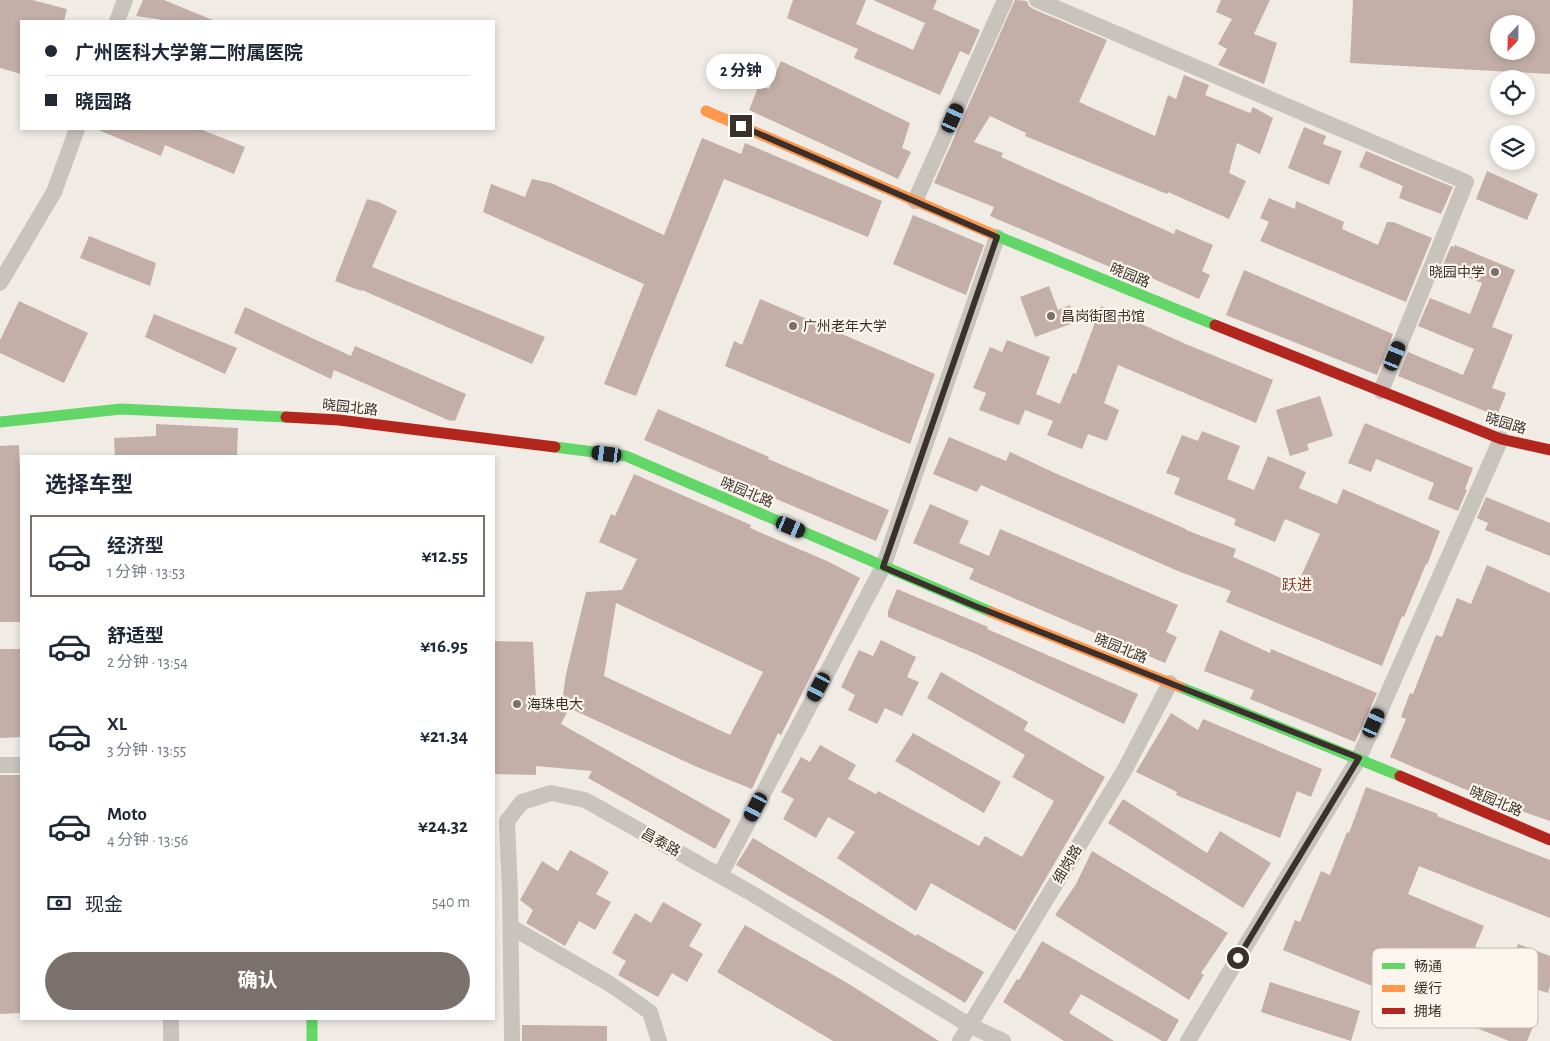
<!DOCTYPE html>
<html lang="zh">
<meta charset="utf-8">
<style>
:root{--surface:#fff;--page:#f2f2f3;--text:#1f2937;--muted:#747a83;--line:#e0e1e3;--accent:#7a716c}
body{margin:0;font-family:"Alegreya Sans","Noto Sans SC",sans-serif;background:var(--page);color:var(--text);height:100vh;display:flex;flex-direction:column;font-size:19px;white-space:nowrap}
*{box-sizing:border-box;margin:0}
p{font-size:16px;color:var(--muted)}
.icon{flex:none;width:28px;height:28px;fill:none;stroke:currentColor;stroke-width:2;stroke-linecap:round;stroke-linejoin:round}
.map{position:relative;flex:1;overflow:hidden}
.sheet{position:absolute;left:20px;top:455px;width:475px;height:565px;display:flex;flex-direction:column;background:var(--surface);border-radius:0px;box-shadow:0 2px 8px #0003}
.sheet>*{flex:none}
.guide{position:absolute;left:20px;top:20px;width:475px;height:110px;border-radius:0px;box-shadow:0 2px 8px #0003;display:grid;align-content:center;height:110px;padding:0 25px;background:var(--surface)}
.needle{width:32px;rotate:202deg}
.buttons{position:absolute;left:1490px;top:15px;display:grid;gap:10px}
.buttons a{display:grid;place-items:center;width:45px;height:45px;border-radius:50%;background:var(--surface);box-shadow:0 2px 8px #0003;font-size:25px}
.end{position:absolute;width:22px;height:22px;margin:-11px;border:6px solid #3b302b;background:#fff;box-shadow:0 0 0 2px #fff}
.from{border-radius:50%}
.bubble{position:absolute;height:35px;border-radius:18px;background:var(--surface);box-shadow:0 2px 8px #0003;font-size:16px;font-weight:700;line-height:35px;text-align:center}
.car{position:absolute;width:15px;height:30px;margin:-15px -8px;border-radius:6px;box-shadow:0 0 4px 1px #0007;background:linear-gradient(#222 24%,#8ab4d8 0 40%,#222 0 76%,#8ab4d8 0 86%,#222 0)}
.guide b{display:flex;align-items:center;gap:18px;height:48px;font-size:19px}
.guide b+b{border-top:1px solid var(--line)}
.guide i{width:12px;height:12px;background:var(--text)}
ul{padding:0;list-style:none}
li{display:flex;align-items:center;gap:15px;height:82px;margin:0 10px 8px;padding:0 15px;border:2px solid transparent;border-radius:0px}
li div{flex:1}
li b{display:block;font-size:19px}
li em{font-style:normal;font-weight:700}
li.selected{border-color:var(--accent)}
li>.icon{width:45px;height:45px;stroke-width:1.5}
h2{padding:0 25px;font-size:22px;line-height:60px}
.pay{display:flex;align-items:center;gap:12px;height:55px;padding:0 25px;font-size:19px}
.pay p{margin-inline-start:auto}
.cta{display:flex;gap:10px;margin-top:auto;padding:10px 25px}
.cta a{flex:1;height:58px;border-radius:30px;background:var(--accent);color:#fff;font-size:20px;font-weight:700;line-height:58px;text-align:center}
.map>svg:first-child{display:block}
</style>
<div class="map">
<svg width="1550" height="1041" viewBox="0 0 1550 1041">
<rect width="100%" height="100%" fill="#f0ebe5"/>
<path fill="#c3afa7" fill-rule="evenodd" d="M0,0H32L67,9L64,21H21V74L0,68Z
M143,0H164L215,21H170L136,16Z
M793,0H866L856,24L913,50L925,23L873,0H937L933,9L980,30L969,55L960,51L940,95L854,58L858,49L787,18Z
M1015,0L1027,1L1029,6L1033,9L1107,40L1079,102L1155,136L1168,95L1176,99L1184,75L1209,85L1205,95L1250,113L1253,107L1273,118L1260,154L1237,143L1229,173L1246,181L1229,219L1168,192L1167,194L1025,136L1026,133L990,116L974,142L1003,153L1001,157L1174,234L1176,229L1213,245L1202,271L1210,275L1199,299L1138,272L1136,278L990,216L994,207L934,183Z
M1221,0H1270L1254,34L1277,43L1264,84L1218,65L1227,49L1218,44L1232,19L1216,12Z
M1353,0H1550V74L1350,63ZM1499,24H1526V51H1499Z
M781,61L910,123L902,148L911,152L898,179L749,110L759,85L769,89Z
M1304,127L1326,136L1323,144L1342,151L1329,185L1288,168Z
M96,129H200L245,147L234,174L165,145L161,156Z
M702,138L741,154L745,143L882,201L868,237L724,179L636,396L604,384L644,284L483,212L491,184L525,197L532,179L551,183L664,235Z
M1366,151L1453,187L1441,214L1399,198L1403,186L1359,167Z
M1487,171L1538,194L1527,220L1476,199Z
M1269,198L1295,209L1296,201L1344,222L1342,229L1378,245L1387,222H1393L1432,238L1406,302L1260,241L1269,222L1260,218Z
M367,199L379,202L397,211L372,267L545,337L532,364L362,290L361,291L335,281Z
M913,215L984,245L966,295L893,264Z
M89,236L156,263L150,286L80,258Z
M1455,245L1515,270L1492,327L1513,335L1492,388L1506,393L1497,416L1398,376L1408,352L1463,375L1474,349L1418,326L1430,298L1470,314L1482,283L1442,267L1451,246L1454,247Z
M1244,270L1393,334L1377,375L1226,315Z
M1049,286L1058,310L1070,305L1076,322L1035,337L1020,297Z
M760,299L935,374L910,444L725,366L734,341L742,345Z
M19,301L88,333L64,383L0,353V340Z
M1101,306L1188,345L1273,380L1256,423L1118,365L1104,403L1119,410L1107,441L1088,434L1082,449L1047,435L1053,421L1025,410L1019,425L979,410L986,393L973,388L990,347L1002,352L1007,340L1050,357L1036,394L1060,404L1073,373L1076,374Z
M245,307L351,356L355,346L466,394L455,421L448,420L334,370L331,379L234,333Z
M154,314L237,348L225,374L145,337Z
M1320,396L1333,436L1307,444L1309,450L1290,456L1276,410Z
M658,409L769,457L768,459L889,510L876,541L769,496L770,494L644,440Z
M1365,423L1473,468L1465,489L1467,490L1458,511L1428,499L1434,483L1376,459L1371,472L1348,463Z
M156,424L238,428L237,456H115L114,438L156,436Z
M1202,431L1240,446L1227,479L1254,490L1268,456L1306,472L1299,488L1337,504L1343,489L1440,531L1427,565L1426,564L1404,617L1402,616L1382,666L1226,602L1231,591L1178,571L981,485L977,492L933,474L949,437L1006,461L1010,452L1057,474L1186,529V530L1236,549L1233,557L1297,585L1320,534L1285,519L1275,542L1234,525L1236,519L1174,494L1180,478L1166,473L1182,435L1198,441Z
M19,445L21,506V622H0V446Z
M634,474L751,525L750,528L827,561L860,578L781,735L778,733L752,789L697,767L569,708L561,724L731,820L715,849L588,778L592,771L536,766V775L494,774V641L533,642L536,700L562,702L566,674L586,592L622,590L637,559L599,542L611,514L615,516ZM616,603L763,672L730,735L604,676Z
M1486,497L1550,523V556L1485,530L1488,523L1477,518Z
M930,504L969,521L959,543L989,556L1000,529L1178,605L1166,632L1177,637L1165,663L969,579L974,569L913,543Z
M1487,565L1550,593V821L1492,801L1390,757L1406,719L1401,717L1410,693L1413,694L1436,635L1442,637L1457,598L1471,604Z
M897,589L988,627L987,629L1138,694L1124,724L976,654L888,617V611Z
M1220,630L1270,653L1271,649L1377,693L1355,742L1250,699L1254,690L1204,671Z
M881,640L916,657L907,677L919,682L902,716L885,708L877,724L848,710L855,695L841,687L859,650L873,656Z
M0,649H21V737L0,738Z
M941,672L1028,722L1024,730L1105,777L1015,931L931,883L916,911L837,858L855,832L828,817L816,838L783,819L794,799L781,792L801,757L810,762L820,745L856,765L848,779L876,794L878,791L979,846L985,836L1022,857L1054,801L1012,777L1025,755L927,698Z
M1171,713L1198,730L1203,719L1322,769L1311,797L1297,791L1280,838L1176,795L1177,792L1136,772Z
M913,733L1001,782L984,813L895,761Z
M0,775H21V1013L0,1014Z
M1366,787L1438,814L1437,816L1550,860V918L1419,866L1408,894L1484,926L1475,947L1492,954L1474,996L1535,1022L1527,1041H1509L1283,950L1295,920L1300,922L1321,871L1330,875L1347,832L1349,833Z
M1123,799L1207,853L1220,831L1271,863L1243,908L1108,823Z
M753,838L916,936L917,934L984,972L965,1003L825,917L736,865Z
M570,850L609,872L596,894L611,902L595,930L579,921L565,946L526,923L533,910L520,900L542,861L558,871Z
M1092,851L1228,933L1201,973L1204,975L1189,1000L1055,915L1076,884Z
M663,902L702,924L689,946L703,954L687,982L672,973L658,997L618,975L626,961L612,953L635,913L651,923Z
M745,925L849,984L939,1041H833L806,1025L717,972Z
M1042,941L1179,1020L1167,1041H1162L1081,994L1069,1013L1114,1041H1064L1003,1002L1017,979L1019,980Z
M1518,944L1550,956V986L1548,993L1532,988L1534,976L1509,968Z
M1270,982L1360,1011L1351,1041L1261,1012Z
M522,1025L607,1026V1041H522Z"/>
<g fill="none" stroke-linecap="round" stroke-linejoin="round">
<path stroke="#c9c3be" stroke-width="16" d="M1037,0L1466,182L1381,391
M117,21L125,0
M915,201L1005,0
M0,283L54,192L77,129
M0,765H21
M720,875L883,567L997,237
M511,927L610,984L650,1012L659,1041
M171,1041V1019
M512,1041L510,893L507,821L522,802L551,793L585,800L751,893L969,1025L1003,1041
M960,1041L1124,771L1170,683
M1188,1041L1359,758L1501,439"/>
<path stroke="#63d668" stroke-width="11" d="M992,234L1215,325
M0,422L121,409L286,417
M555,447L626,456L991,612
M1180,687L1400,776
M312,1019V1041"/>
<path stroke="#ff974d" stroke-width="11" d="M706,111L992,234
M991,612L1180,687"/>
<path stroke="#b3261e" stroke-width="11" d="M1215,325L1501,439L1550,450
M286,417L339,420L555,447
M1400,776L1550,840"/>
</g>
<g fill="none" stroke-linecap="round" stroke-linejoin="round">
<path stroke="#3b302b" stroke-width="6" d="M741,126L997,237L883,567L975,606L1359,758L1238,958"/>
</g>
<g fill="#7a716c" stroke="#fbf5ee" stroke-width="2">
<circle cx="1495" cy="272" r="5"/>
<circle cx="1051" cy="316" r="5"/>
<circle cx="793" cy="326" r="5"/>
<circle cx="517" cy="704" r="5"/>
</g>
<g text-anchor="middle" stroke-width="4.5" stroke-linejoin="round" paint-order="stroke">
<g font-size="14" fill="#3b302b" stroke="#fbf5ee" text-anchor="start">
<text x="1485" y="277" text-anchor="end">晓园中学</text>
<text x="1061" y="321">昌岗街图书馆</text>
<text x="803" y="331">广州老年大学</text>
<text x="527" y="709">海珠电大</text>
</g>
<g font-size="14" fill="#3b302b" stroke="#fbf5ee">
<text transform="translate(1130 275) rotate(22)" y="5">晓园路</text>
<text transform="translate(350 407) rotate(6)" y="5">晓园北路</text>
<text transform="translate(1506 423) rotate(17)" y="5">晓园路</text>
<text transform="translate(747 492) rotate(23)" y="5">晓园北路</text>
<text transform="translate(1121 648) rotate(22)" y="5">晓园北路</text>
<text transform="translate(1496 801) rotate(23)" y="5">晓园北路</text>
<text transform="translate(661 842) rotate(29)" y="5">昌泰路</text>
<text transform="translate(1067 864) rotate(-59)" y="5">细岗路</text>
</g>
<g font-size="15" fill="#8c3b22" stroke="#fbf5ee">
<text x="1297" y="590">跃进</text>
</g>
</g>
<rect x="1372" y="948" width="166" height="80" rx="8" fill="#fbf5ee" stroke="#c1bab4" stroke-width="1"/>
<rect x="1382" y="963" width="23" height="6" fill="#63d668"/>
<rect x="1382" y="985" width="23" height="7" fill="#ff974d"/>
<rect x="1382" y="1008" width="23" height="6" fill="#b3261e"/>
<g font-size="14" fill="#3b302b">
<text x="1414" y="971">畅通</text>
<text x="1414" y="993">缓行</text>
<text x="1414" y="1016">拥堵</text>
</g>
</svg>
<div class="buttons">
<a><svg class="needle" viewBox="-14 -14 28 28"><path d="M0-13l5 13h-10z" fill="#e53935"/><path d="M0 13l5-13h-10z" fill="#747a83"/></svg></a>
<a><svg class="icon" aria-label="locate" viewBox="0 0 24 24"><circle cx="12" cy="12" r="6"/><path d="M12 2v4M12 18v4M2 12h4M18 12h4"/></svg></a>
<a><svg class="icon" aria-label="layers" viewBox="0 0 24 24"><path d="M12 4l9 5-9 5-9-5zM3 14l9 5 9-5"/></svg></a>
</div>
<i class="end from" style="left:1238px;top:958px"></i>
<i class="end" style="left:741px;top:126px"></i>
<div class="bubble" style="left:706px;top:54px;width:70px">2 分钟</div>
<i class="car" style="left:953px;top:118px;rotate:24deg"></i>
<i class="car" style="left:1395px;top:356px;rotate:22deg"></i>
<i class="car" style="left:607px;top:454px;rotate:277deg"></i>
<i class="car" style="left:791px;top:527px;rotate:113deg"></i>
<i class="car" style="left:819px;top:687px;rotate:208deg"></i>
<i class="car" style="left:1374px;top:723px;rotate:24deg"></i>
<i class="car" style="left:756px;top:807px;rotate:208deg"></i>
<div class="guide">
<b><i class="from"></i>广州医科大学第二附属医院</b>
<b><i></i>晓园路</b>
</div>
<section class="sheet">
<h2>选择车型</h2>
<ul>
<li class="selected"><svg class="icon" aria-label="car" viewBox="0 0 24 24"><path d="M5 17H2v-5l4-1 3-4h7l3 4 3 1v5h-3M9 17h6M6 11h13"/><circle cx="7" cy="17" r="2"/><circle cx="17" cy="17" r="2"/></svg><div><b>经济型</b><p>1 分钟 · 13:53</p></div><em>¥12.55</em></li>
<li><svg class="icon" aria-label="car" viewBox="0 0 24 24"><path d="M5 17H2v-5l4-1 3-4h7l3 4 3 1v5h-3M9 17h6M6 11h13"/><circle cx="7" cy="17" r="2"/><circle cx="17" cy="17" r="2"/></svg><div><b>舒适型</b><p>2 分钟 · 13:54</p></div><em>¥16.95</em></li>
<li><svg class="icon" aria-label="car" viewBox="0 0 24 24"><path d="M5 17H2v-5l4-1 3-4h7l3 4 3 1v5h-3M9 17h6M6 11h13"/><circle cx="7" cy="17" r="2"/><circle cx="17" cy="17" r="2"/></svg><div><b>XL</b><p>3 分钟 · 13:55</p></div><em>¥21.34</em></li>
<li><svg class="icon" aria-label="car" viewBox="0 0 24 24"><path d="M5 17H2v-5l4-1 3-4h7l3 4 3 1v5h-3M9 17h6M6 11h13"/><circle cx="7" cy="17" r="2"/><circle cx="17" cy="17" r="2"/></svg><div><b>Moto</b><p>4 分钟 · 13:56</p></div><em>¥24.32</em></li>
</ul>
<div class="pay"><svg class="icon" aria-label="cash" viewBox="0 0 24 24"><path d="M3 7h18v10H3z"/><circle cx="12" cy="12" r="2"/></svg>现金<p>540 m</p></div>
<div class="cta"><a>确认</a></div>
</section>
</div>
